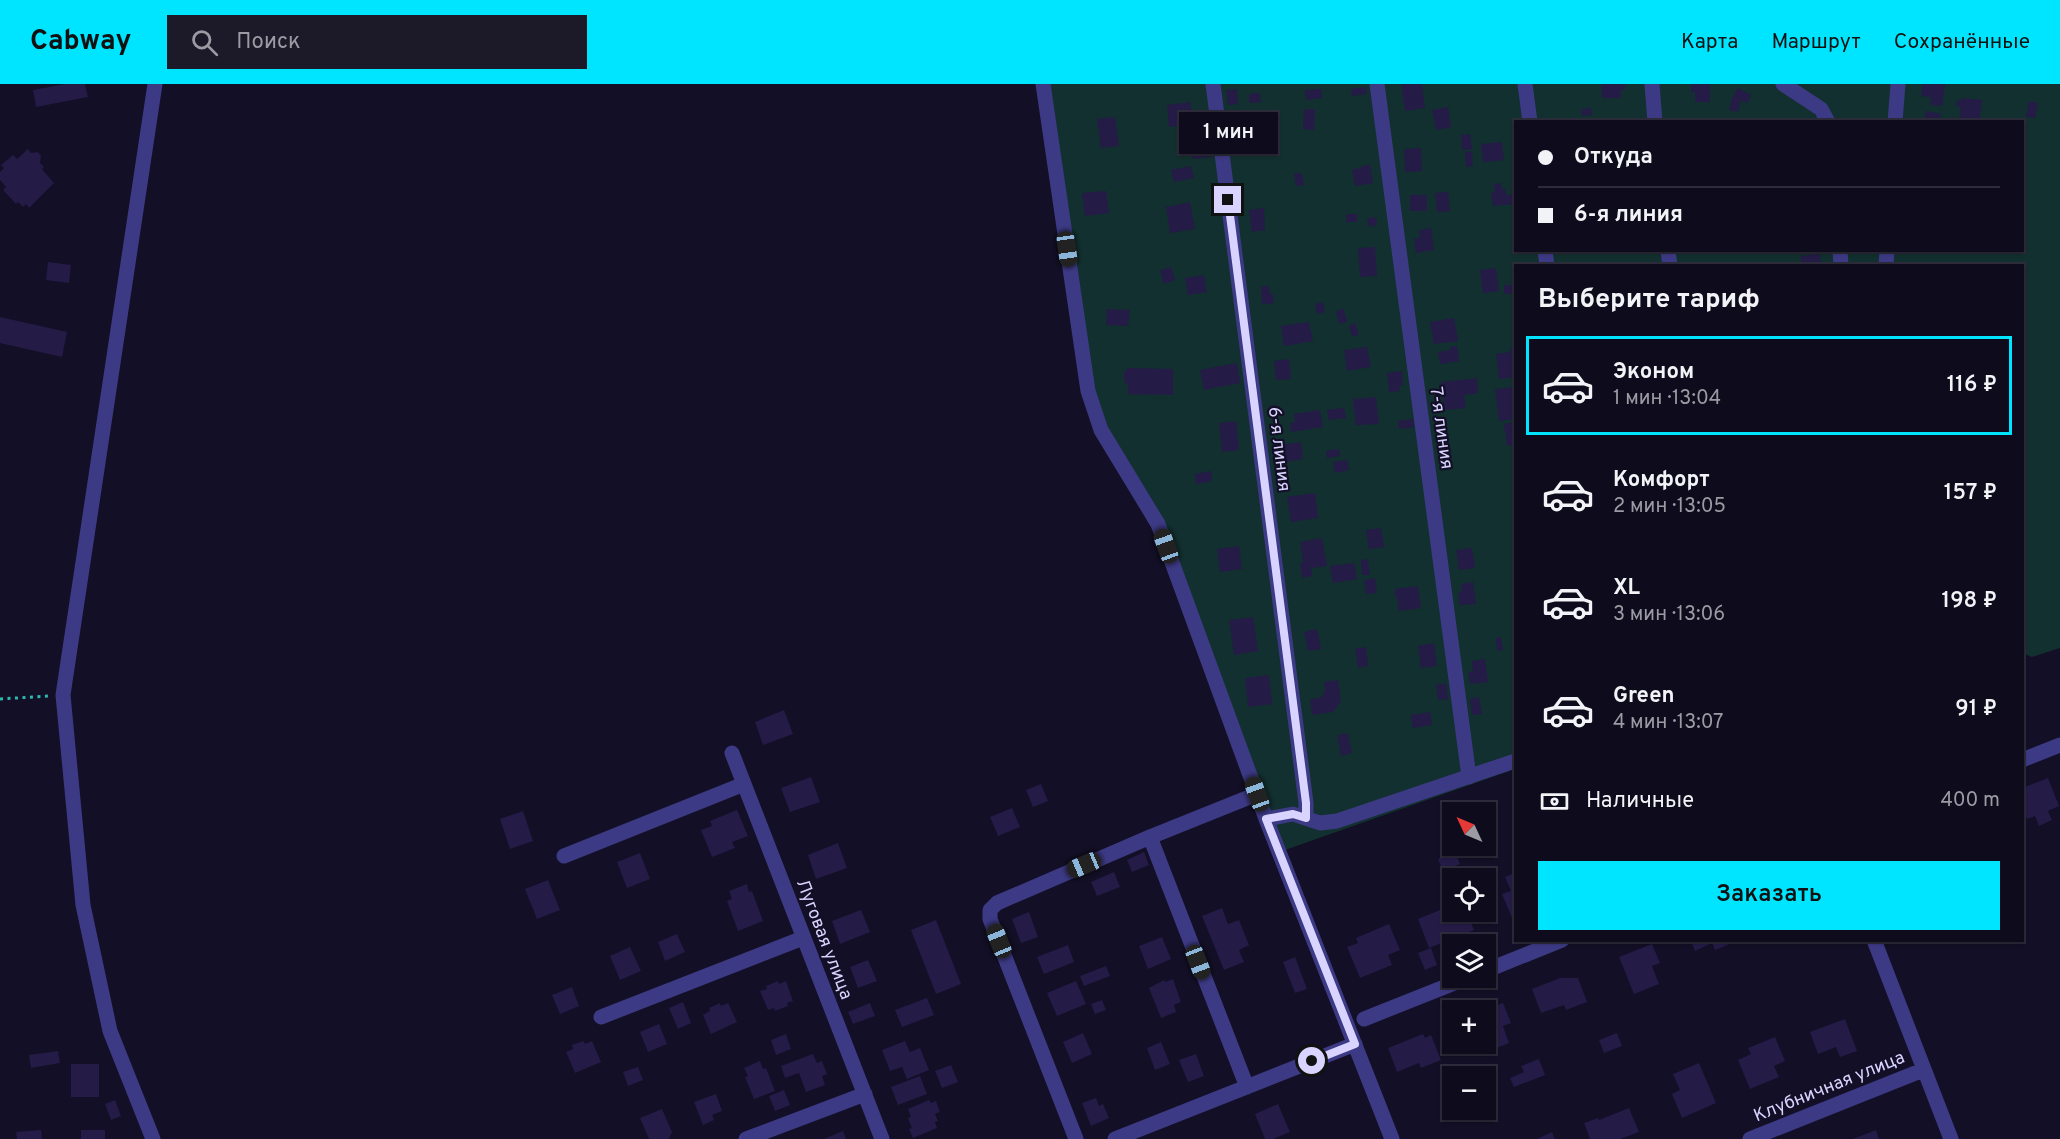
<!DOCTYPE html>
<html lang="ru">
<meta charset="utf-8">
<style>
:root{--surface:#0e0b1c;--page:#1c1929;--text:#f1f3f6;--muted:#9b9ba3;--line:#2e2b3b;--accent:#00e5ff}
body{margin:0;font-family:Overpass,sans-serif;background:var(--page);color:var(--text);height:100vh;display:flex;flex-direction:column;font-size:22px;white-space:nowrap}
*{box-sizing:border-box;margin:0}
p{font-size:20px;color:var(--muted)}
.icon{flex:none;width:33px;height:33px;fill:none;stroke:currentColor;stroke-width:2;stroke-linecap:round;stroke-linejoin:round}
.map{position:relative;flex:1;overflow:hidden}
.drawer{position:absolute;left:1514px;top:180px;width:510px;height:678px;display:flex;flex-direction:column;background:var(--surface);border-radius:0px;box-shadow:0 2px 4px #0004,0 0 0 2px var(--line)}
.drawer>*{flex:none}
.guide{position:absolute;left:1514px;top:36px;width:510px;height:132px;border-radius:0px;box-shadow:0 2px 4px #0004,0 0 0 2px var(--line);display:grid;align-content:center;height:132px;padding:0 24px;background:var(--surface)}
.needle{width:39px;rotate:314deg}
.tools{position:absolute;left:1442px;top:718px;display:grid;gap:12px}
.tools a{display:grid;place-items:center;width:54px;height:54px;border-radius:0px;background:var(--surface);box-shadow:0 2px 4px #0004,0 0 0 2px var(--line);font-size:30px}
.end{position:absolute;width:27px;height:27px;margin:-14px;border:8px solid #d9d4ff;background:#111;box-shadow:0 0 0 3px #111}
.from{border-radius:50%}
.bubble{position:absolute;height:42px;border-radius:0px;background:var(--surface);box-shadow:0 2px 4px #0004,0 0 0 2px var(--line);font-size:20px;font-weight:600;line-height:42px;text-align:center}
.car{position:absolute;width:18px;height:36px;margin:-18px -9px;border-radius:8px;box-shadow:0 0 4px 2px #0007;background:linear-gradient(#222 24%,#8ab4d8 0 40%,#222 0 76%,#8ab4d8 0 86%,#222 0)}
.guide b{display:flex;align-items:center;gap:21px;height:57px;font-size:22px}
.guide b+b{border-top:2px solid var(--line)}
.guide i{width:15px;height:15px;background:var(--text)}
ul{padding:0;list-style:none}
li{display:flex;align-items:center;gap:18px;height:99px;margin:0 12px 9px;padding:0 12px;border:3px solid transparent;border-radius:0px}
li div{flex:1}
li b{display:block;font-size:22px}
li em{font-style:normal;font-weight:600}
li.on{border-color:var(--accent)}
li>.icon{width:54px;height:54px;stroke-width:1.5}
h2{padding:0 24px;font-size:27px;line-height:72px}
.pay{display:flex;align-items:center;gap:15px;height:66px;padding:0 24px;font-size:22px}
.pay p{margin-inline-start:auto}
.action{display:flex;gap:12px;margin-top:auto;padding:12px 24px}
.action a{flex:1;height:69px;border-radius:0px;background:var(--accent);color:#111;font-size:24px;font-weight:600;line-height:69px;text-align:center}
header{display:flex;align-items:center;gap:36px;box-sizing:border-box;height:84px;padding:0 30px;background:var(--accent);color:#111}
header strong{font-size:28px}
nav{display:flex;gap:33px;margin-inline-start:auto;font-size:21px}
.search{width:420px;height:54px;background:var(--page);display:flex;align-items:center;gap:15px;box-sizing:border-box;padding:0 21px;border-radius:0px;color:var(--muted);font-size:22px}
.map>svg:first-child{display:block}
</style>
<header>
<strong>Cabway</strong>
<div class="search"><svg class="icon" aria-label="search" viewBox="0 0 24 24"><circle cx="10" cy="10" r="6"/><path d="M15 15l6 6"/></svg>Поиск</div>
<nav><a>Карта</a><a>Маршрут</a><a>Сохранённые</a></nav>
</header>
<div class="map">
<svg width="2060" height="1055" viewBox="0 0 2060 1055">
<rect width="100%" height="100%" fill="#130f26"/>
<path fill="#12302f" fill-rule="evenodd" d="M1050,0H2060V564L2032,573L2022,569V182H1515V685L1285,766L1164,437L1108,344L1094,305ZM1515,38H2022V166H1515Z"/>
<path fill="#241b47" d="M65,0H85L88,13L36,23L33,6Z
M1401,0H1422L1425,24L1405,27Z
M1601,0H1625V6H1621V14H1602Z
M1691,0H1710V18H1695V8H1691Z
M1922,0H1945L1942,22L1930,21L1931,13L1921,12Z
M1366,3L1367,10L1352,12L1351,5Z
M1738,4L1751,11L1747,19L1741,16L1738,28L1729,26L1732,14Z
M1237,5L1238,20L1228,21L1226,6Z
M1321,5L1322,14L1306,16L1305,6Z
M1260,9L1261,18L1249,19V10Z
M1962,14L1982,16L1979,38L1959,37L1961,23L1956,22L1957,16H1961Z
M2029,17L2038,19L2035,34L2026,33Z
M1190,18L1193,40L1169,43L1167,21Z
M1448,23L1451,43L1436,46L1432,26Z
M1591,24L1592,31L1582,32L1581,25Z
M1304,25H1315L1314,46L1303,45Z
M1926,27L1941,30L1939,38L1924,36Z
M1267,28L1269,59L1247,61L1245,30Z
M1115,33L1119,62L1101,64L1097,35Z
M1470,50L1472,65L1462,66L1461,51Z
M1502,58L1504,76L1483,78L1481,60Z
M1209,60L1211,73L1193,75L1191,63Z
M1421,64L1422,87L1405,88L1404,65Z
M28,65L31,69L38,68L41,72L40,79L44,83L42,85L54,99L29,124L26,120L23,123L18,118L16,120L3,106L6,103L0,96V88L4,84L1,81L13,71L17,75Z
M1472,67L1473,82L1466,83L1465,68Z
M1370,80L1373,99L1355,102L1352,86Z
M1191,82L1194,94L1174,98L1171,86Z
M1302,89L1304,101L1296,102L1294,90Z
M1501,99L1502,105H1505L1506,111L1512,110L1513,120L1493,122L1491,108H1495L1494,100Z
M1106,107L1109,129L1085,132L1082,109Z
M1448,108L1450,127L1437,128L1435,109Z
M1410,111H1427V127H1410Z
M1190,118L1195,145L1170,149L1166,123Z
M1264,124L1265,146L1252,148L1249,126Z
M1346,130H1357V138H1346Z
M1376,133L1377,141L1369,143L1367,135Z
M1431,144L1434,166L1416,169L1414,155L1420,154L1419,146Z
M1375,163L1377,192L1360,193L1358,164Z
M1820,170L1821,182H1802L1801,172Z
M48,178L71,181L69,199L46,196Z
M1171,183L1175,196L1164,200L1160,186Z
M1496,184L1499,207L1483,209L1480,186Z
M1204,191L1207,208L1188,211L1185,194Z
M1504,201H1515V209L1504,210Z
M1269,202L1270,210H1273L1274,219L1262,220L1261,203Z
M1323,218L1325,228L1317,230L1315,220Z
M1107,225L1130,226L1128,242L1106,241Z
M1344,225L1347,238L1339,240L1336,227Z
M0,233L67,248L62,273L0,259Z
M1454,234L1458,257L1434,260L1430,238Z
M1309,238L1313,257L1284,262L1281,242Z
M1355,239L1359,251L1352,252L1349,241Z
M1457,262L1459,277L1440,280L1438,268L1450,266V263Z
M1367,263L1371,283L1347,287L1344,266Z
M1515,264V293L1499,295L1496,270L1510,268L1509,265Z
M1289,275L1291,295L1276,296L1274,277Z
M1237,279L1240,299L1204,306L1200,286Z
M1128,284L1173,285V311L1128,310V301L1124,297V288Z
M1402,287L1403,301L1399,302L1400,307L1389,308L1387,289Z
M1477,294L1478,309L1464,311L1466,324L1444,326L1441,298Z
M1515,303V335L1499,337L1495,305Z
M1376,313L1379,340L1356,341L1353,315Z
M1277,321L1278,332L1271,333L1269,322Z
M1344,324L1346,334L1329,336L1327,326Z
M1320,326L1323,343L1291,348L1290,339L1295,338L1294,330Z
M1413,335L1414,343L1399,345L1398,337Z
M1236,337L1239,366L1222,368L1219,339Z
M1515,338V361L1507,362L1504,340Z
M1301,358L1303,375L1283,378L1280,361Z
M1339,365L1340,372L1327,374L1326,367Z
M1347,376L1349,386L1335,389L1333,378Z
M1211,387L1212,397L1196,400L1195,390Z
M1315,409L1318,434L1291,438L1287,413Z
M1381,444L1384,463L1369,465L1366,446Z
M1322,454L1327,482L1311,484L1312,492L1302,494L1300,479L1303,478L1300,458Z
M1239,462L1242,485L1220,488L1217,465Z
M1472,464L1475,484L1459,486L1456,466Z
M1368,475L1370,491H1362L1361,476Z
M1354,479L1357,495L1333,499L1330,482Z
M1375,494L1377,509L1366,510L1364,496Z
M1473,498L1476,520L1460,521L1458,508H1462L1461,500Z
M1418,502L1421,524L1399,527L1397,513H1395V505Z
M1253,533L1258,567L1234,571L1229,536Z
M1317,545L1321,565L1308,567L1304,548Z
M1501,553L1503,566L1497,567L1496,554Z
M1434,559L1437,582L1421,584L1418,562Z
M1366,563L1368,582L1358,584L1355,565Z
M1485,575L1488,598L1470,600L1468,588L1473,587L1472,577Z
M1269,591L1272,620L1248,623L1245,594Z
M1338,596L1341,617L1333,628L1312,631L1310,615L1320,614L1325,607L1324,598Z
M1446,599L1448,615L1438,616L1436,601Z
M1479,613L1482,630L1472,631L1470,615Z
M784,626L793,650L763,661L755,638Z
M1430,628L1432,641L1413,644L1411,631Z
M1348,649L1352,669L1341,672L1337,651Z
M811,693L820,718L790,728L781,704Z
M2048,694L2059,722L2048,727L2052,736L2039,742L2035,732L2027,735L2022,724V704Z
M1041,700L1048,717L1033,723L1026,706Z
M1012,724L1020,743L998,752L990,733Z
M737,726L748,752L732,758L735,764L712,773L701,746L712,742L710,737Z
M523,727L533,757L510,765L500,735Z
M838,759L847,784L816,795L808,771Z
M1144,768L1149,781L1132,788L1127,776Z
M1455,768L1460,780L1443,787L1438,775Z
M640,769L650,795L627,804L617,778Z
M1114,788L1120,803L1097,812L1091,798Z
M1515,789V833L1512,834L1502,810L1511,807L1505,793Z
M548,796L560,826L537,835L525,805Z
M747,800L749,808L752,807L763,837L738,847L727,817L732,815L729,807Z
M1452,821V828H1467L1474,846L1429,864L1418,835Z
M1222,824L1228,840L1239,836L1249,861L1239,866L1244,878L1224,886L1202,832Z
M861,826L870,848L840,860L832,837Z
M1029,828L1038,853L1021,859L1012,835Z
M936,836L961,900L936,910L911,846Z
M1389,840L1400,866L1388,871L1392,881L1360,894L1347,863L1358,859L1356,854Z
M677,850L685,868L665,877L658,858Z
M1162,853L1171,875L1148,885L1139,862Z
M1691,857H1737L1715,866L1712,859L1695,867Z
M1652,860L1660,879L1652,882L1659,900L1634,910L1619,873Z
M1068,861L1074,878L1044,890L1037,873Z
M630,863L641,887L620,896L610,872Z
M1431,864L1437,881L1425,886L1418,869Z
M1295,873L1307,905L1295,909L1283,878Z
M868,876L877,897L858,904L850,883Z
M1106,882L1110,892L1084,902L1080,892Z
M1560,894H1578L1587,918L1566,926L1564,921L1541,929L1532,905Z
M1173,895L1181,918L1174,921L1176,928L1161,934L1149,904L1164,896L1165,898Z
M778,897L779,900L786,897L793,917L787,919L788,922L775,927L774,924L768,926L760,907L767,905L766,902Z
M1076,897L1086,920L1057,932L1047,909Z
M572,903L579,922L560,930L552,911Z
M927,914L934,931L902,943L895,926Z
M1102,916L1106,926L1095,930L1091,920Z
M683,918L691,939L678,945L669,924Z
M720,919L721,922L728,919L737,938L711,950L703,931L710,927L709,924Z
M870,919L875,932L853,940L848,928Z
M1503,919L1511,939L1503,942L1509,959L1484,969L1480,960H1485V926Z
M1845,935L1857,967L1840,973L1836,963L1818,970L1810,948Z
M659,940L667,960L648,968L640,948Z
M1083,949L1092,970L1072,979L1063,958Z
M1617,949L1622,962L1604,969L1599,956Z
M786,950L791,965L776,971L771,956Z
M1423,950L1425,954L1431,951L1441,976L1421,984L1419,979L1397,988L1388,964Z
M1775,953L1785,977L1774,982L1779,993L1750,1005L1738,976L1751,970L1748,964Z
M584,957L585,960L592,957L601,978L575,989L566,968L573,965L572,961Z
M905,957L910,968L920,964L929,986L907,995L902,983L890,987L882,966Z
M1161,958L1170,980L1155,986L1147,964Z
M58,967L60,979L31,984L29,971Z
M813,970L817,979L822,977L827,990L822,992L825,1001L806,1008L799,989L785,994L781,982Z
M1196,970L1204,992L1188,998L1179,976Z
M1539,975L1545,991L1514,1003L1510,994L1524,988L1521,982Z
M760,977L763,985L766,984L775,1007L754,1015L745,993L748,992L744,984Z
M1699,979L1716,1019L1682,1034L1672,1010L1680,1006L1673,990Z
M71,980H99V1013H71Z
M951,981L958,998L942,1004L935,987Z
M638,983L643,996L628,1002L623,988Z
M920,992L927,1010L898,1021L891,1003Z
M784,1006L790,1021L775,1027L769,1012Z
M716,1010L722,1027L712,1031L714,1036L703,1041L694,1018Z
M1096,1014L1099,1022L1103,1020L1109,1034L1091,1042L1082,1019Z
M115,1016L121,1032L111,1036L105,1020Z
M929,1016L931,1019L936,1017L940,1028L935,1030L938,1037L935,1038L937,1044L913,1054L909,1045L912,1044L908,1034L911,1033L908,1025Z
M1278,1020L1290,1048L1273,1055H1265L1255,1030Z
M1629,1024L1639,1048L1620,1055H1590L1584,1039L1598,1034L1599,1036Z
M662,1025L672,1048L669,1055H649L640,1034Z
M41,1046L42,1055H17L16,1048Z
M81,1046H105V1055H81Z
M1876,1046L1879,1055H1853Z
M843,1047L846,1055H824Z
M1552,1048L1555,1055H1537Z"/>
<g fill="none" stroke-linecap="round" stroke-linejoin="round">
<path stroke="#2fb8b0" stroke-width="3" stroke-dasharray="3 4.5" stroke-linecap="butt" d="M0,615L49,612"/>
<path stroke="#3d3a85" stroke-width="15" d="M1043,0L1088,307L1101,346L1158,440L1266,735L1392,1055
M1213,0L1306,719V734
M1377,0L1469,693
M1525,0L1530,38
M1652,0L1655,38
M1783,0L1821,25L1828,38
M1895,38L1898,0
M1545,166L1547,182
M1668,166L1670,182
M1840,166L1841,182
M1886,182L1887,166
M732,669L882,1055
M2022,676L2060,661
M1266,735L1293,730L1320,739L1337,737L1515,677
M1150,753L1247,1003
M564,772L744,700
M1874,856L1951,1055
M1485,887L1562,856
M601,933L803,854
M1364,935L1467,894
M153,1055L110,947L83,821L63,611L155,0
M746,1055L865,1010
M1076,1055L990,835V826L997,819L1150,753L1257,710
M1115,1055L1355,960
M1750,1055L1923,986"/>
</g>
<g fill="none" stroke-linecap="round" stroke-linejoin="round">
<path stroke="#d9d4ff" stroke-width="8" d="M1228,116L1306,719V734L1293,730L1266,735L1355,960L1312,977"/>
</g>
<g text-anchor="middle" stroke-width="4.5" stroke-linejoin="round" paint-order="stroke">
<g font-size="18" fill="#d9d4ff" stroke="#130f26">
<text transform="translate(1442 344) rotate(82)" y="6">7-я линия</text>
<text transform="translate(1280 365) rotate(83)" y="6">6-я линия</text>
<text transform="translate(825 855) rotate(69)" y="6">Луговая улица</text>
<text transform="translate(1829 1002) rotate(-22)" y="6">Клубничная улица</text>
</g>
</g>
</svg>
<div class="tools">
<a><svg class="needle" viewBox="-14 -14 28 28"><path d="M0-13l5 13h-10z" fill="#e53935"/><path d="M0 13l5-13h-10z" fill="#9b9ba3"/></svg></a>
<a><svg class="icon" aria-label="locate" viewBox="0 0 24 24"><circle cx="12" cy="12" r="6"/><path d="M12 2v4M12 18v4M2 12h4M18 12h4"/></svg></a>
<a><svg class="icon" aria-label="layers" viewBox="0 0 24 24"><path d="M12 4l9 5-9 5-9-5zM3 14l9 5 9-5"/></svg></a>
<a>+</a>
<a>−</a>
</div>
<i class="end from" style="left:1312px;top:977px"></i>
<i class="end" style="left:1228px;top:116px"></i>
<div class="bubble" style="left:1179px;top:28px;width:99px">1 мин</div>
<i class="car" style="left:1067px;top:165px;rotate:172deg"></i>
<i class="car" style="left:1166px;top:462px;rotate:340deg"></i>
<i class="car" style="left:1257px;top:710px;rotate:340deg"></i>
<i class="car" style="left:1084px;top:781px;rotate:247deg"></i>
<i class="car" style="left:999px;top:857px;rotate:338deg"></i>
<i class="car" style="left:1198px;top:878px;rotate:159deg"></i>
<div class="guide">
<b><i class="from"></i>Откуда</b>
<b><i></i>6-я линия</b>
</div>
<section class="drawer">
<h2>Выберите тариф</h2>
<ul>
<li class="on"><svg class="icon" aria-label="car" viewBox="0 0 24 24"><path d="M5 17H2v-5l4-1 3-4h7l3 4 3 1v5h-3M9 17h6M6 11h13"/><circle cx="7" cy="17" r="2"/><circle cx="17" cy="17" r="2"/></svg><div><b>Эконом</b><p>1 мин · 13:04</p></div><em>116 ₽</em></li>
<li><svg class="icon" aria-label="car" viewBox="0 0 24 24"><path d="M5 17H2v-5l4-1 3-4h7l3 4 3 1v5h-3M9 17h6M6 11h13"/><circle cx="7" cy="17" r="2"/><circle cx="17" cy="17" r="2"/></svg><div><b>Комфорт</b><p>2 мин · 13:05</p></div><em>157 ₽</em></li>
<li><svg class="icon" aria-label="car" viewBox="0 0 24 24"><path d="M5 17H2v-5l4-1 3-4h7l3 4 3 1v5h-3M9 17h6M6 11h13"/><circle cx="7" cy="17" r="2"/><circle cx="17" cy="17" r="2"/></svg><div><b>XL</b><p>3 мин · 13:06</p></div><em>198 ₽</em></li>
<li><svg class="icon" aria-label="car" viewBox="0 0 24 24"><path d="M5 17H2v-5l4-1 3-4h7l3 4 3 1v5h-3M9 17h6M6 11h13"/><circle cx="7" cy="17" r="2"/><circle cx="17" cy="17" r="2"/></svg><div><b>Green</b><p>4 мин · 13:07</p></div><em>91 ₽</em></li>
</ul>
<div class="pay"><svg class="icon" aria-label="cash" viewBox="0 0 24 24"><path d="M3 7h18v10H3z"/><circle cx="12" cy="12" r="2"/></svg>Наличные<p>400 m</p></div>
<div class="action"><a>Заказать</a></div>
</section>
</div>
